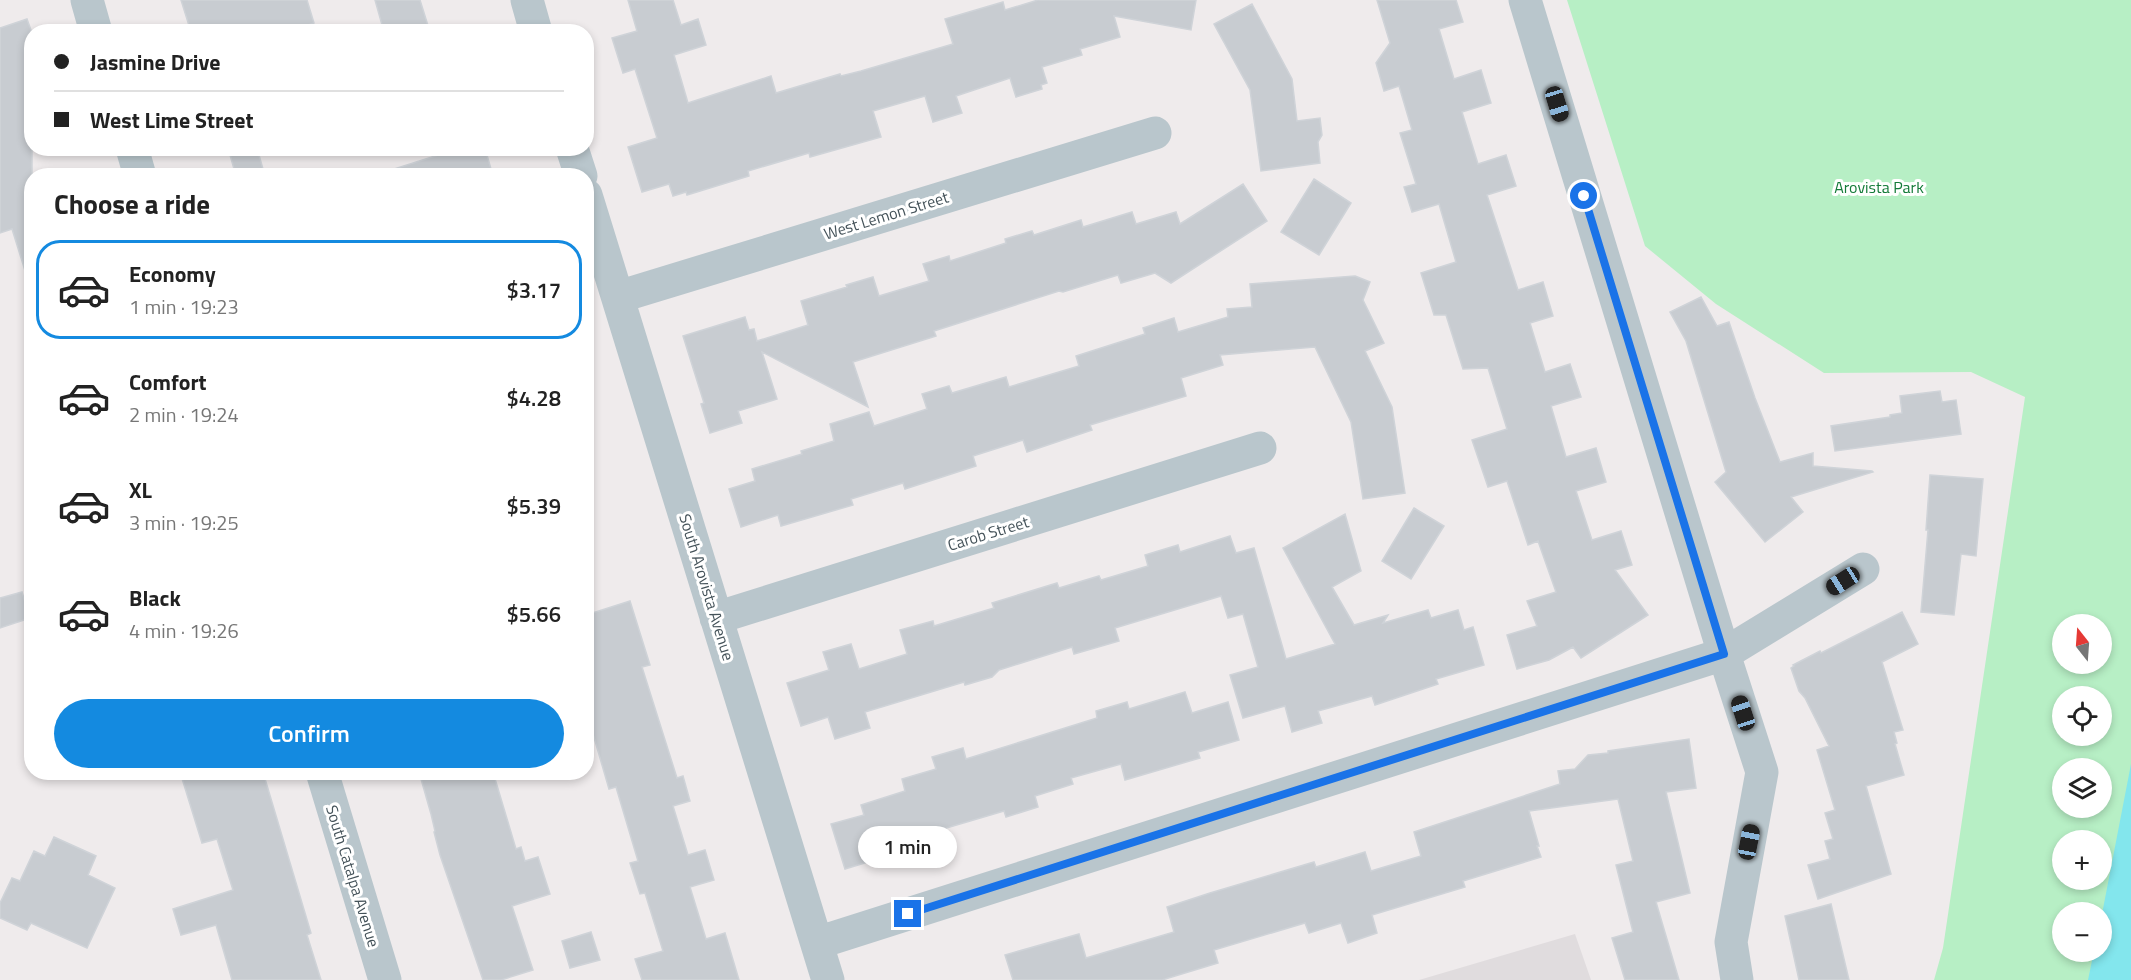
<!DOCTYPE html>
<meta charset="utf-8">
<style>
:root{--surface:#fff;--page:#f6f6f6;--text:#222;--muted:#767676;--line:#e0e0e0;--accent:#148ae0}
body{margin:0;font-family:"Titillium Web",sans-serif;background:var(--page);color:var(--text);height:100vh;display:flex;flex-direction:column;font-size:22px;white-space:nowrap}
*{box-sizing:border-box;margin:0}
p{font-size:20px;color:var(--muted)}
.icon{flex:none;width:33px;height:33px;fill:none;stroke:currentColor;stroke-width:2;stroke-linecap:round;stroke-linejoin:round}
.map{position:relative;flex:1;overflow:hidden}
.panel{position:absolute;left:24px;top:168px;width:570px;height:612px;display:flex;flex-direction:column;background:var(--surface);border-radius:24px;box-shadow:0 3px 9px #0003}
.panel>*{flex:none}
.guide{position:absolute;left:24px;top:24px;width:570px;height:132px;border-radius:24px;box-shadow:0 3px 9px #0003;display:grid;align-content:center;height:132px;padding:0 30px;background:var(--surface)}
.needle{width:39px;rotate:343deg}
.buttons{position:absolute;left:2052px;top:614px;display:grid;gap:12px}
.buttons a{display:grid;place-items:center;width:60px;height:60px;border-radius:50%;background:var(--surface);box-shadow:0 3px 9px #0003;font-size:30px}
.end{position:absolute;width:27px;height:27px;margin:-14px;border:8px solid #1a73e8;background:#fff;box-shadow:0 0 0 3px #fff}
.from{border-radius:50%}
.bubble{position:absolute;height:42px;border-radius:21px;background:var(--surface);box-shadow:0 3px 9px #0003;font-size:20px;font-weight:600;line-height:42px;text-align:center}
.car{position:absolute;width:18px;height:36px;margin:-18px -9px;border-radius:8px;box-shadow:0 0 4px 2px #0007;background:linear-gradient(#222 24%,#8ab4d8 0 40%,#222 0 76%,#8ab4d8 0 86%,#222 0)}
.guide b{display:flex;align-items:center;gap:21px;height:57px;font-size:22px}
.guide b+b{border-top:2px solid var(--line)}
.guide i{width:15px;height:15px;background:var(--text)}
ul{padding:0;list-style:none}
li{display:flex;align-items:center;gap:18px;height:99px;margin:0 12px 9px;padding:0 18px;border:3px solid transparent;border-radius:24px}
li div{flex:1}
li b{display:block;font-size:22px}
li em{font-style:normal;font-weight:600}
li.active{border-color:var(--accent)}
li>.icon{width:54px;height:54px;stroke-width:1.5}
h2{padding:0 30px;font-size:27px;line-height:72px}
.cta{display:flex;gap:12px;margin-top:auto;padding:12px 30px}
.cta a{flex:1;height:69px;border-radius:36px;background:var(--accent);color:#fff;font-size:24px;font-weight:600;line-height:69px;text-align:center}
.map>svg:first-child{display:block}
</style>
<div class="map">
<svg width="2131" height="980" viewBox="0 0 2131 980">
<rect width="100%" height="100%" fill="#efebec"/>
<path fill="#e0dcde" d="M1575,934L1591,980H1419Z"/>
<path fill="#b7efc5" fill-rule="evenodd" d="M1567,0H2131V980H1934L1943,948L2025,397L1971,372L1824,373L1716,304L1645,246ZM2062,624H2102V663H2062ZM2062,696H2102V735H2062ZM2062,768H2102V807H2062ZM2062,840H2102V879H2062ZM2062,912H2102V951H2062Z"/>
<path fill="#83e6ed" d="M2131,764V980H2088L2094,951H2102V914Z"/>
<path fill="#c8ccd1" stroke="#cfd3d8" stroke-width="1.5" d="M181,0H307L314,23L287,32H191Z
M375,0H420L430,32H384Z
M628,0H673L681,25L698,19L706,45L674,55L688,103L771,76L776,93L840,74L841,76L861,71L953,44L945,19L1003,2L1005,10L1038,0H1196L1191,30L1114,16L1120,37L1080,49L1082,55L1042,67L1047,83L1041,85L1042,89L1016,97L1010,78L956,96L962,113L933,122L925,96L873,111L881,137L810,157L809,153L748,171L749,176L687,195L686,192L673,196L669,184L642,192L628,147L657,138L635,69L623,73L612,38L637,31Z
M1377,0H1456L1463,22L1439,29L1454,79L1481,70L1491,103L1462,112L1478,164L1506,155L1516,186L1487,195L1518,290L1543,282L1553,316L1530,323L1545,372L1570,364L1581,397L1551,406L1566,457L1596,448L1606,482L1576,491L1592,540L1621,531L1632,565L1615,570L1648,615L1581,658L1573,647L1549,660L1517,669L1507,635L1537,626L1527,601L1556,592L1538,541L1528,545L1507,481L1488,487L1472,440L1507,429L1488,368L1463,369L1446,315H1434L1421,273L1456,262L1439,204L1412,212L1404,187L1416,184L1400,133L1412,130L1399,86L1384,91L1376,63L1390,43Z
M1252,4L1292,79L1297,121L1320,118L1322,135L1318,142L1320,163L1261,171L1250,90L1214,24Z
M27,19L32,33V273L26,274L12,229L0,233V28Z
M228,148H257L265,176H236Z
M460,148H485L493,176H392L391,170Z
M1314,179L1351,203L1319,255L1281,232Z
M1243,184L1267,221L1171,283L1155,273L1121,283L1118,275L1063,292L1059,291L934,331L936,336L853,362L868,407L762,352L777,399L738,411L742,423L710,433L701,404L704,403L683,336L745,317L749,330L754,329L757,341L808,325L801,301L847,287L846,285L873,277L879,296L929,281L923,264L949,256L950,261L1006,243L1005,239L1032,231L1034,235L1081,220L1083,227L1132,212L1136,224L1176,212L1180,224Z
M1355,276L1370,282L1363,300L1384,343L1365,351L1392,407L1405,493L1363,499L1351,422L1315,347L1220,355L1223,365L1181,378L1186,396L1090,425L1092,430L1027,452L1023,440L973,456L976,466L905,489L903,483L851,499L853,505L781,526L778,515L741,527L729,489L755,481L752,469L802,454L801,451L834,441L830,424L869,412L874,426L927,409L922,394L949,386L952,393L1006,377L1009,387L1079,366L1076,356L1145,334L1143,328L1174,318L1178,332L1228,317L1227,309L1252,307L1250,284Z
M1701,297L1717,326L1729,322L1755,398L1780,462L1813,453V466L1872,471L1873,472L1791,497L1803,512L1765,542L1715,482L1726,472L1686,341L1670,312Z
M1940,391L1942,402L1956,400L1961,434L1835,451L1831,426L1890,417V415L1902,413L1900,396Z
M1930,475L1983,479L1976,556L1961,554L1954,615L1921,612L1928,530H1926Z
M1414,508L1444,526L1411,579L1382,561Z
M1345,514L1361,571L1332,587L1354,625L1388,615L1383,623L1428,610L1431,618L1458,610L1464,630L1473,627L1484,665L1436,679L1438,684L1375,705L1372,696L1318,711L1322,723L1292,732L1285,706L1243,718L1230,675L1258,667L1243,614L1228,618L1221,596L1115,628L1119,641L1074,654L1072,647L999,670L992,677L965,685L964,682L865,712L870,728L835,739L828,717L801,726L787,683L829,670L823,652L851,644L859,669L907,654L900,630L933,621L934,626L994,608L992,603L1057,583L1059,588L1099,576L1101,580L1148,566L1145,555L1178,545L1180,552L1230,536L1236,553L1254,548L1286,659L1335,644L1283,548Z
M22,592L30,618L0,628V598Z
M630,601L650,665L642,667L677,778L683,776L690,801L673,806L688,855L705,850L714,880L690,887L706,939L725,933L739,980H642L635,959L663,951L645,893L640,894L630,863L638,861L616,787L609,789L593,734L586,736V615Z
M1902,612L1918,644L1882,662L1903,730L1894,732L1897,743L1895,744L1904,775L1866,786L1891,874L1818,899L1808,865L1830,859L1825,841L1833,839L1825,813L1835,810L1817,750L1829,746L1805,698L1799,691L1791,668L1794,666L1793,665L1820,651L1821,653Z
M1185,692L1192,713L1228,702L1239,740L1198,752L1200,758L1125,780L1121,764L1071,778L1073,784L1035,796L1038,807L1006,817L1004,811L943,829L945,836L906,847L907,850L845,869L831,824L864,815L861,805L905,791L902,779L936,769L932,757L963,748L966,759L1097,718L1096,711L1127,702L1129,709Z
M1689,739L1696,788L1666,792L1690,893L1656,902L1679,980H1625L1612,938L1633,932L1616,865L1633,861L1618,799L1529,811L1539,846H1537L1541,857L1463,881L1465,887L1372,915L1377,933L1348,943L1341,923L1309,933L1305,923L1214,950L1218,963L1162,980H1013L1005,955L1079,934L1086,958L1174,932L1167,907L1210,893L1314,862L1316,867L1365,852L1371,871L1421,856L1414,832L1560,784L1558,771L1575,769L1588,755L1608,753V751Z
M180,772H263L311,933L307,935L321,980H232L216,925L181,935L173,909L233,890L217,839L202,843Z
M419,772H493L516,849L521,847L525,861L538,857L550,894L512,906L533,970L501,980H483L440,855L434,832L435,831L431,814Z
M54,837L96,856L88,875L115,888L87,948L31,923L27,930L0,918V903L12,878L20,881L34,851L45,856Z
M1831,904L1849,980H1799L1785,916Z
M591,932L600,960L570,968L562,941Z"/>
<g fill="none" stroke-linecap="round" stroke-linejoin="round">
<path stroke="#b9c6cc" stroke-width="33" d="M87,0L96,32
M527,0L536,32
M1525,0L1724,654L1762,772L1731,942L1737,980
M132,148L140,176
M572,148L581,176
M586,195L828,980
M618,297L1155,133
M716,618L1260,448
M322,772L385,980
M817,943L1724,654L1863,569"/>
</g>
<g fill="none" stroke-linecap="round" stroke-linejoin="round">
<path stroke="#1a73e8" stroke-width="8" d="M908,914L1724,654L1584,196"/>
</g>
<g text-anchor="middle" stroke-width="6" stroke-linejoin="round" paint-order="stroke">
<g font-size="16" fill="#147b39" stroke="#fff">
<text x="1879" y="193">Arovista Park</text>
</g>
<g font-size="16" fill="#445259" stroke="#fff">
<text transform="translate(886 215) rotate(-17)" y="6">West Lemon Street</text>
<text transform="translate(988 533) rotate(-17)" y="6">Carob Street</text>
<text transform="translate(707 587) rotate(73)" y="6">South Arovista Avenue</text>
<text transform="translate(353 876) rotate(73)" y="6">South Catalpa Avenue</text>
</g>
</g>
</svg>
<div class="buttons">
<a><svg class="needle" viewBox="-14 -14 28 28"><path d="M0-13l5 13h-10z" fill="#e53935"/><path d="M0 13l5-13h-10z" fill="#767676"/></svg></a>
<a><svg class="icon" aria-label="locate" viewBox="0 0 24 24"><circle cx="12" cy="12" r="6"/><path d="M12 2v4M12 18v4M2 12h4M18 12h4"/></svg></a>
<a><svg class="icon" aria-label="layers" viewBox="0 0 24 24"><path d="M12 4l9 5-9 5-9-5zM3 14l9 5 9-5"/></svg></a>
<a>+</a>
<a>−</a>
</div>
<i class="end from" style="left:1584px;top:196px"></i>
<i class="end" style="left:908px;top:914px"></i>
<div class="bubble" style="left:858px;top:826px;width:99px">1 min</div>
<i class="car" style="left:1557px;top:104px;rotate:163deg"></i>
<i class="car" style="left:1843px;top:581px;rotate:238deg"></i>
<i class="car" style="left:1743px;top:713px;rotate:342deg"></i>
<i class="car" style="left:1749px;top:842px;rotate:11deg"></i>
<div class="guide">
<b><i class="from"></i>Jasmine Drive</b>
<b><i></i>West Lime Street</b>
</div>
<section class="panel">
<h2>Choose a ride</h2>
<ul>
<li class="active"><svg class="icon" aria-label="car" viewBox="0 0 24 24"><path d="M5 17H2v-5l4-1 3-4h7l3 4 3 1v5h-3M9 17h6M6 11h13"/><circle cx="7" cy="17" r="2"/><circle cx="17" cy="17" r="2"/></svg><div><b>Economy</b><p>1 min · 19:23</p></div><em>$3.17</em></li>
<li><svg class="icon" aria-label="car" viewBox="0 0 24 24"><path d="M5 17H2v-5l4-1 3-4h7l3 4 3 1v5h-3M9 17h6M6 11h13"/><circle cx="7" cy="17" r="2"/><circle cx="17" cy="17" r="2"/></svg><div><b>Comfort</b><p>2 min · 19:24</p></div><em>$4.28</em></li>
<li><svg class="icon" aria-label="car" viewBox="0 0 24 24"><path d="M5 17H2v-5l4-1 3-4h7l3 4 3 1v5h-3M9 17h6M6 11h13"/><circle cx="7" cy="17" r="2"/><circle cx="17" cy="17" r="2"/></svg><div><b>XL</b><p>3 min · 19:25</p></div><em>$5.39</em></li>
<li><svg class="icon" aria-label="car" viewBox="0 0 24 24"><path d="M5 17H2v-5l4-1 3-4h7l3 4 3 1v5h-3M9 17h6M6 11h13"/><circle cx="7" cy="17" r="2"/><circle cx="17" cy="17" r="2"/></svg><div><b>Black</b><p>4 min · 19:26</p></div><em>$5.66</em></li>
</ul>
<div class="cta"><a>Confirm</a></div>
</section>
</div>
